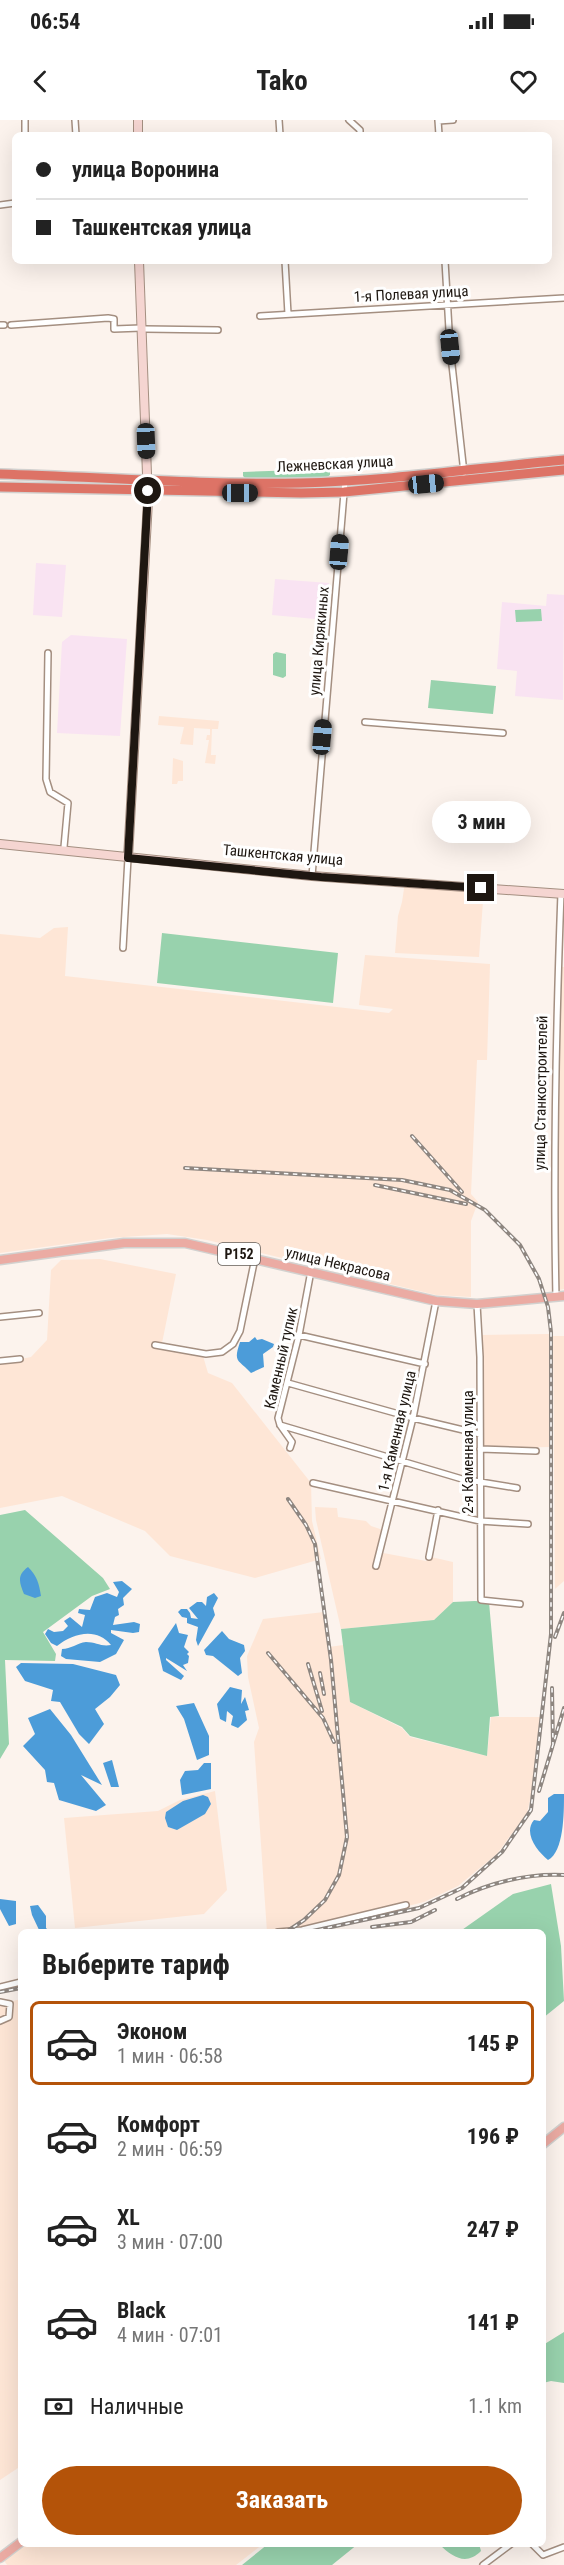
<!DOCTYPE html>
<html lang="ru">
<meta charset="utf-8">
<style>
:root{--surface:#fff;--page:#f6f6f6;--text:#222;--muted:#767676;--line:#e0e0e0;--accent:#b45309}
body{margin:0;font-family:"Roboto Condensed",sans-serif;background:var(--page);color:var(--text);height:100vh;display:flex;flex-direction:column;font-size:22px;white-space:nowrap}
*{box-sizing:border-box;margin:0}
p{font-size:20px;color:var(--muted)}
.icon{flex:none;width:33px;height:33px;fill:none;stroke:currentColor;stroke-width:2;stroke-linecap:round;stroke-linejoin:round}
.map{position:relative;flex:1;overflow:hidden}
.panel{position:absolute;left:18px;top:1809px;width:528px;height:618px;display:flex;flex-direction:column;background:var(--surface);border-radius:9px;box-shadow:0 6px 24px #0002}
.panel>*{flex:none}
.top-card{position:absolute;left:12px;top:12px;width:540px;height:132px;border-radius:9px;box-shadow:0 6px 24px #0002;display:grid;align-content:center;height:132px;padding:0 24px;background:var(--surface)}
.end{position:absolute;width:27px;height:27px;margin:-14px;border:8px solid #1e1711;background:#fff;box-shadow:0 0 0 3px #fff}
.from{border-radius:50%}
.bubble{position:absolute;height:42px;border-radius:21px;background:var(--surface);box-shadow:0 6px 24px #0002;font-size:20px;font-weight:700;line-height:42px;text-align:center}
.car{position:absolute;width:18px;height:36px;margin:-18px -9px;border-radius:8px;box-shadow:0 0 4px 2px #0007;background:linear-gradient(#222 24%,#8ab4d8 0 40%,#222 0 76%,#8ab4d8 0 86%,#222 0)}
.top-card b{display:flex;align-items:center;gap:21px;height:57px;font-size:22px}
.top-card b+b{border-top:2px solid var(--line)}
.top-card i{width:15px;height:15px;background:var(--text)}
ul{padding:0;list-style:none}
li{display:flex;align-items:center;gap:18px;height:84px;margin:0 12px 9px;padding:0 12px;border:3px solid transparent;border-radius:9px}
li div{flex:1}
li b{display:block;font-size:22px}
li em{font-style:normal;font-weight:700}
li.selected{border-color:var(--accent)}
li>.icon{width:54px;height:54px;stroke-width:1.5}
h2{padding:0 24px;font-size:27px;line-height:72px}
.pay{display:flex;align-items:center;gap:15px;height:66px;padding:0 24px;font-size:22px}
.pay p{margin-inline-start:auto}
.button{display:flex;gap:12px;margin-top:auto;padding:12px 24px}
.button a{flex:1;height:69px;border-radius:36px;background:var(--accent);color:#fff;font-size:24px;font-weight:700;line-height:69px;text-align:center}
.status{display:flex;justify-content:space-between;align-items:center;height:42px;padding:0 30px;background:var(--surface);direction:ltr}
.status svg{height:16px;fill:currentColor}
header{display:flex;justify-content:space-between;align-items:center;height:78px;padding:0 24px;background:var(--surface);font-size:27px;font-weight:700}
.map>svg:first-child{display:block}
</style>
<div class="status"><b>06:54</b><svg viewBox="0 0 49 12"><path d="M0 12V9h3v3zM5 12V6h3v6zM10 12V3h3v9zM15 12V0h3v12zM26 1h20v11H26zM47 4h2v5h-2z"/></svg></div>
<header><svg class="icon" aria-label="back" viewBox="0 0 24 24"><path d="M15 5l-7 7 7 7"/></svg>Tako<svg class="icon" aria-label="heart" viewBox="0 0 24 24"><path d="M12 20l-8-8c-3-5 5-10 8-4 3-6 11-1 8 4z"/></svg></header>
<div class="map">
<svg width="564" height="2445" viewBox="0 0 564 2445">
<rect width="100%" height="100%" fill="#fcf3ed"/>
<path fill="#fee6d6" d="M159,596L219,601L218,609H212L211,635H216L215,644L205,643L209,620H206L207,615H210V609L194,608L193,625L180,624L184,607L158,605Z
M173,638L183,641V661H178L177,664H172Z
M405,762L484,767L479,837L395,833L398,796L402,782Z
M68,807L65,856L389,893L393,889L359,885L365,835L490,844L487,940H477L471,1074L478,1082L471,1101V1177L436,1175L207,1120L167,1114L110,1118L0,1133V814L40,818L54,808Z
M558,847H564V1169L559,1170L556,1003Z
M100,1139L176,1154L161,1228L203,1236L208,1253L232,1263L311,1363L312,1401L321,1439L255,1458L170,1436L145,1411L62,1376L0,1388V1243L31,1237L47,1220L51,1150L61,1140Z
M549,1214L550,1327L483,1328L481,1215Z
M553,1216H564V1461L555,1469Z
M315,1387L337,1388L338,1397L366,1401L371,1406L383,1410L378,1432L426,1441L431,1437L453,1442V1482L434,1500L341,1509L316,1400Z
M324,1492L329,1527L343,1525L350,1582L402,1608L410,1617L487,1636L491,1597H541L534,1663L527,1693L497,1734L458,1766L424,1782L368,1796L287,1812H267L254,1622L259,1608L248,1557L247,1536L263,1499Z
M215,1671L227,1770L204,1794L75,1808L64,1698L158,1691L180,1680Z
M21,1879V2346L0,2360V1884Z
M22,2424H263L236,2445H7L3,2439Z"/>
<path fill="#f9e3f2" d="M36,443L66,445L62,497L33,495Z
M275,459L329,463L326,500L272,495Z
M547,474L564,475L563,580L515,576L517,551L497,549L502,482L546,486Z
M71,515L127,519L120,616L57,613L62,522Z"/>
<path fill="#98d2ad" d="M330,349V355L327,357L246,359L243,356V352Z
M541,489L542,501L516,502L515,490Z
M276,532L286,534V556L283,558L273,555V534Z
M431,560L496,566L493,594L428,588Z
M162,813L338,833L333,883L157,863Z
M25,1390L103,1458L110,1469L92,1476L43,1512L56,1534L55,1541L5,1540L9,1624L0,1639V1395Z
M475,1481L489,1482L499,1596L490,1597L487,1636L410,1616L402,1607L350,1582L341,1509L434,1500L453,1482Z
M551,1764L561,1826L564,1881L543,1898V1812H459L513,1774Z
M564,2212V2263L551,2261L543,2263V2225Z
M268,2424H358L332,2445H242Z
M439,2424H479L481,2431C467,2445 454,2439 439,2424Z"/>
<path fill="#4c9cd9" d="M255,1217L257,1220L262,1219L274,1224L273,1227L263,1234L264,1247L251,1253C238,1239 233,1243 240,1222H249Z
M28,1447C37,1456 39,1463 41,1476L35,1478L24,1474C19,1462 17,1455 28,1447Z
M122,1461L132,1469L123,1478L124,1485L118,1489L119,1495L115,1497L113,1505L134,1502L140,1504L139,1512L133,1513L111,1510V1513L124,1520L116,1534L100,1542L66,1539L61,1536L62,1529C71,1529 77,1523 86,1522C96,1522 101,1527 111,1525C97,1507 73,1513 57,1526L51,1523L45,1514L48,1509L54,1512L63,1511L68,1506L64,1501L70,1497L82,1507L85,1495L78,1493L79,1489L90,1490L95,1477L107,1473L117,1477L119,1472L113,1462Z
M214,1473L218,1478L213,1488L215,1495L198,1526L196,1520L198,1507L187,1503V1498L182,1497L178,1492L181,1489H187L190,1493L191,1498L198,1499L189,1488L197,1482H202L206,1486L207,1477Z
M176,1503L179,1513L188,1515L184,1527L189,1532L187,1534L189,1536L188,1543L183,1545L187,1551L166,1538V1540L184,1556L181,1560L163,1551L158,1529Z
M222,1511L229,1519L244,1525L245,1531L240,1538L242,1553L238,1556L213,1536L206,1535L204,1530Z
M21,1543L73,1544L116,1555L120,1565L110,1577L95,1589L104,1604L89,1624L79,1614L60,1582L51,1581L53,1570L25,1561L16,1547Z
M230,1567L242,1570L241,1584L245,1577L249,1590L245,1591L247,1600L238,1608L231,1605L233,1596L227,1591L226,1602L220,1599L217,1584Z
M194,1583L209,1616V1635L197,1640L184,1599L176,1586Z
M50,1589L71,1615L102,1665L81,1655L106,1685L96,1691L59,1680L54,1663L47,1662L45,1650L23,1626L35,1614L28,1598Z
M112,1640L119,1667H111L103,1643Z
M204,1643H211V1669L182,1675L180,1660L185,1651L198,1650Z
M554,1674H564C564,1693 564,1732 548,1740C537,1731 523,1713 534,1700L540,1701L548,1692V1678Z
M203,1675L208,1677L211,1684L205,1694L177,1710L168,1707L165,1698L166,1692L183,1681Z
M0,1779L16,1781V1804L9,1806L0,1789Z
M38,1785L46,1796V1808L50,1812H40L32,1795L30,1786Z"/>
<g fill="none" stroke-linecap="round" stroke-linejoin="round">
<defs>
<path id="street" d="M25,0V15
M75,0L76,15
M279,0L280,15
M349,0L360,10V15
M438,0L439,15
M438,1L453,0
M0,85L15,83
M285,141L288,194
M445,141L450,227L464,353
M260,196L564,178
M0,205H4
M11,205L108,198L114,199V209L141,208
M145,209L218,210
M48,533L46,659L50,672L68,683L64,727
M365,602L503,613
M312,756L345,361
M123,828L128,738
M556,1177C553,1042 556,908 561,773
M477,1184L480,1237L481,1480L520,1484
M0,1197L39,1193
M299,1215L425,1244
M155,1225L206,1234L222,1232L233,1224L240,1211L255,1138
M0,1241L20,1239
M288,1263L413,1298L480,1314
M280,1305L462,1359L517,1368
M290,1328L292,1322L280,1305L278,1298L299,1215L311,1151
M480,1329L536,1331
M313,1363L480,1401L528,1404
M429,1437L438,1390
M376,1446L413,1298L436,1181
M278,1812L302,1810L406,1785
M0,1867L21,1862
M0,1882L10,1884L9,1897L0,1901
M532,2424L543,2435L564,2427
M483,2445L511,2424"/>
<path id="secondary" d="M138,0V15
M0,724L312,756L564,774
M128,738L148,381L139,141"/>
<path id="primary" d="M0,1140L124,1123H185L436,1181L477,1184L564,1176
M543,2024L564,2007
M0,2438L21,2422"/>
<path id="highway" d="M0,354C100,357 200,365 301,363C388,361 477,348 564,340
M0,367L301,373L344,372L564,350"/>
</defs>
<use href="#street" stroke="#a48f81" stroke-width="8"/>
<use href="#secondary" stroke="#a48f81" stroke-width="10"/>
<use href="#primary" stroke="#d2d1cf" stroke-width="11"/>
<use href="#highway" stroke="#d2d1cf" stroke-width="12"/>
<use href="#street" stroke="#fff" stroke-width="5"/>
<use href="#secondary" stroke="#f5d5d1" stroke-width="8"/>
<use href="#primary" stroke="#ebaba3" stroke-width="8"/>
<use href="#highway" stroke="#dd7366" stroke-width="9"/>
<defs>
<path id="rail" d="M412,1016L462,1072
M185,1048L402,1060L450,1070L485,1090L520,1125L539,1159L548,1187L551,1212V1514L531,1690L502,1732L462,1768L419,1788L308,1812
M375,1065L466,1084
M555,1517L564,1493
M268,1533L323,1598L334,1622
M308,1544L322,1591
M320,1553L324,1574
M552,1568L553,1625
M539,1671L564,1588
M457,1779C488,1763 528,1753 564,1755
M372,1807L411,1802L435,1790
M286,1812L304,1800L325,1780L339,1755L347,1717L331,1540L315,1424L306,1405L288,1379
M0,1872L21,1868"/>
</defs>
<use href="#rail" stroke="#8e8680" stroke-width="4"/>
<use href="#rail" stroke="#fff" stroke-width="1.5" stroke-dasharray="4.5" stroke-linecap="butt"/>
</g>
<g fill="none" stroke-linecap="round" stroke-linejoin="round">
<path stroke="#1e1711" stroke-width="8" d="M148,371L128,738L321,757L481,768"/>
</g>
<g text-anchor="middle" stroke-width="6" stroke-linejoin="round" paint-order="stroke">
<rect fill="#fff" stroke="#625d58" stroke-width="1.5" x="218" y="1123" width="42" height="22" rx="4.5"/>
<g font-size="14" font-weight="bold" fill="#1e1711">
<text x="239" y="1139">Р152</text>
</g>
<g font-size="15" fill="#1e1711" stroke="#fff">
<text transform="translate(411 174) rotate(-3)" y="5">1-я Полевая улица</text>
<text transform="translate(335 344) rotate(-3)" y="5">Лежневская улица</text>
<text transform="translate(319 521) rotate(-85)" y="5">улица Кирякиных</text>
<text transform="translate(283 735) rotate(5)" y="5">Ташкентская улица</text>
<text transform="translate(541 973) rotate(-89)" y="5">улица Станкостроителей</text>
<text transform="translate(338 1144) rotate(13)" y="5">улица Некрасова</text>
<text transform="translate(281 1238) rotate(-77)" y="5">Каменный тупик</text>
<text transform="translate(397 1311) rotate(-77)" y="5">1-я Каменная улица</text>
<text transform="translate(468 1332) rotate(-90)" y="5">2-я Каменная улица</text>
</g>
</g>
</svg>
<i class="end from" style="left:148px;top:371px"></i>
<i class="end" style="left:481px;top:768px"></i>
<div class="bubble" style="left:432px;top:681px;width:99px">3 мин</div>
<i class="car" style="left:450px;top:227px;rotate:174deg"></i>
<i class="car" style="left:146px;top:321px;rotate:178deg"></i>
<i class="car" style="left:426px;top:364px;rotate:84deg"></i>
<i class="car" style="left:240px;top:373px;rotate:90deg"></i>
<i class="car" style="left:339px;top:432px;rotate:5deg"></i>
<i class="car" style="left:322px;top:617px;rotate:5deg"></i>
<div class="top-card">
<b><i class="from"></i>улица Воронина</b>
<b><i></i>Ташкентская улица</b>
</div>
<section class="panel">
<h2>Выберите тариф</h2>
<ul>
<li class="selected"><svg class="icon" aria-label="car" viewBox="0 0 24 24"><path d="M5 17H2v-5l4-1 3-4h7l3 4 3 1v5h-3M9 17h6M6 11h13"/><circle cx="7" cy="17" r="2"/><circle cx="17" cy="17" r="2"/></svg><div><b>Эконом</b><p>1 мин · 06:58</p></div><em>145 ₽</em></li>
<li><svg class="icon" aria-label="car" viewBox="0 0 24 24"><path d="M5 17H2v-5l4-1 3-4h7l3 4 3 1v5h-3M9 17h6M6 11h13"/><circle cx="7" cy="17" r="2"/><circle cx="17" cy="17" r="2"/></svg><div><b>Комфорт</b><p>2 мин · 06:59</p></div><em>196 ₽</em></li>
<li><svg class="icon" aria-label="car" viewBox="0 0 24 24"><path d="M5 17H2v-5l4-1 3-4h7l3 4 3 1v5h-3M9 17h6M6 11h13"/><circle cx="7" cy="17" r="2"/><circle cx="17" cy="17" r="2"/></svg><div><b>XL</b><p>3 мин · 07:00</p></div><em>247 ₽</em></li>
<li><svg class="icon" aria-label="car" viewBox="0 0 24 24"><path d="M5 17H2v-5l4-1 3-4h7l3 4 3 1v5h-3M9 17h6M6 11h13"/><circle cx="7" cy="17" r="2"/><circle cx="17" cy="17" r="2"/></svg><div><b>Black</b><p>4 мин · 07:01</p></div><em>141 ₽</em></li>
</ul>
<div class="pay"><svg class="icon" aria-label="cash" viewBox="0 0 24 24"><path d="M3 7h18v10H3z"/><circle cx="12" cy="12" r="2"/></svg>Наличные<p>1.1 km</p></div>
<div class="button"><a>Заказать</a></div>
</section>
</div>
